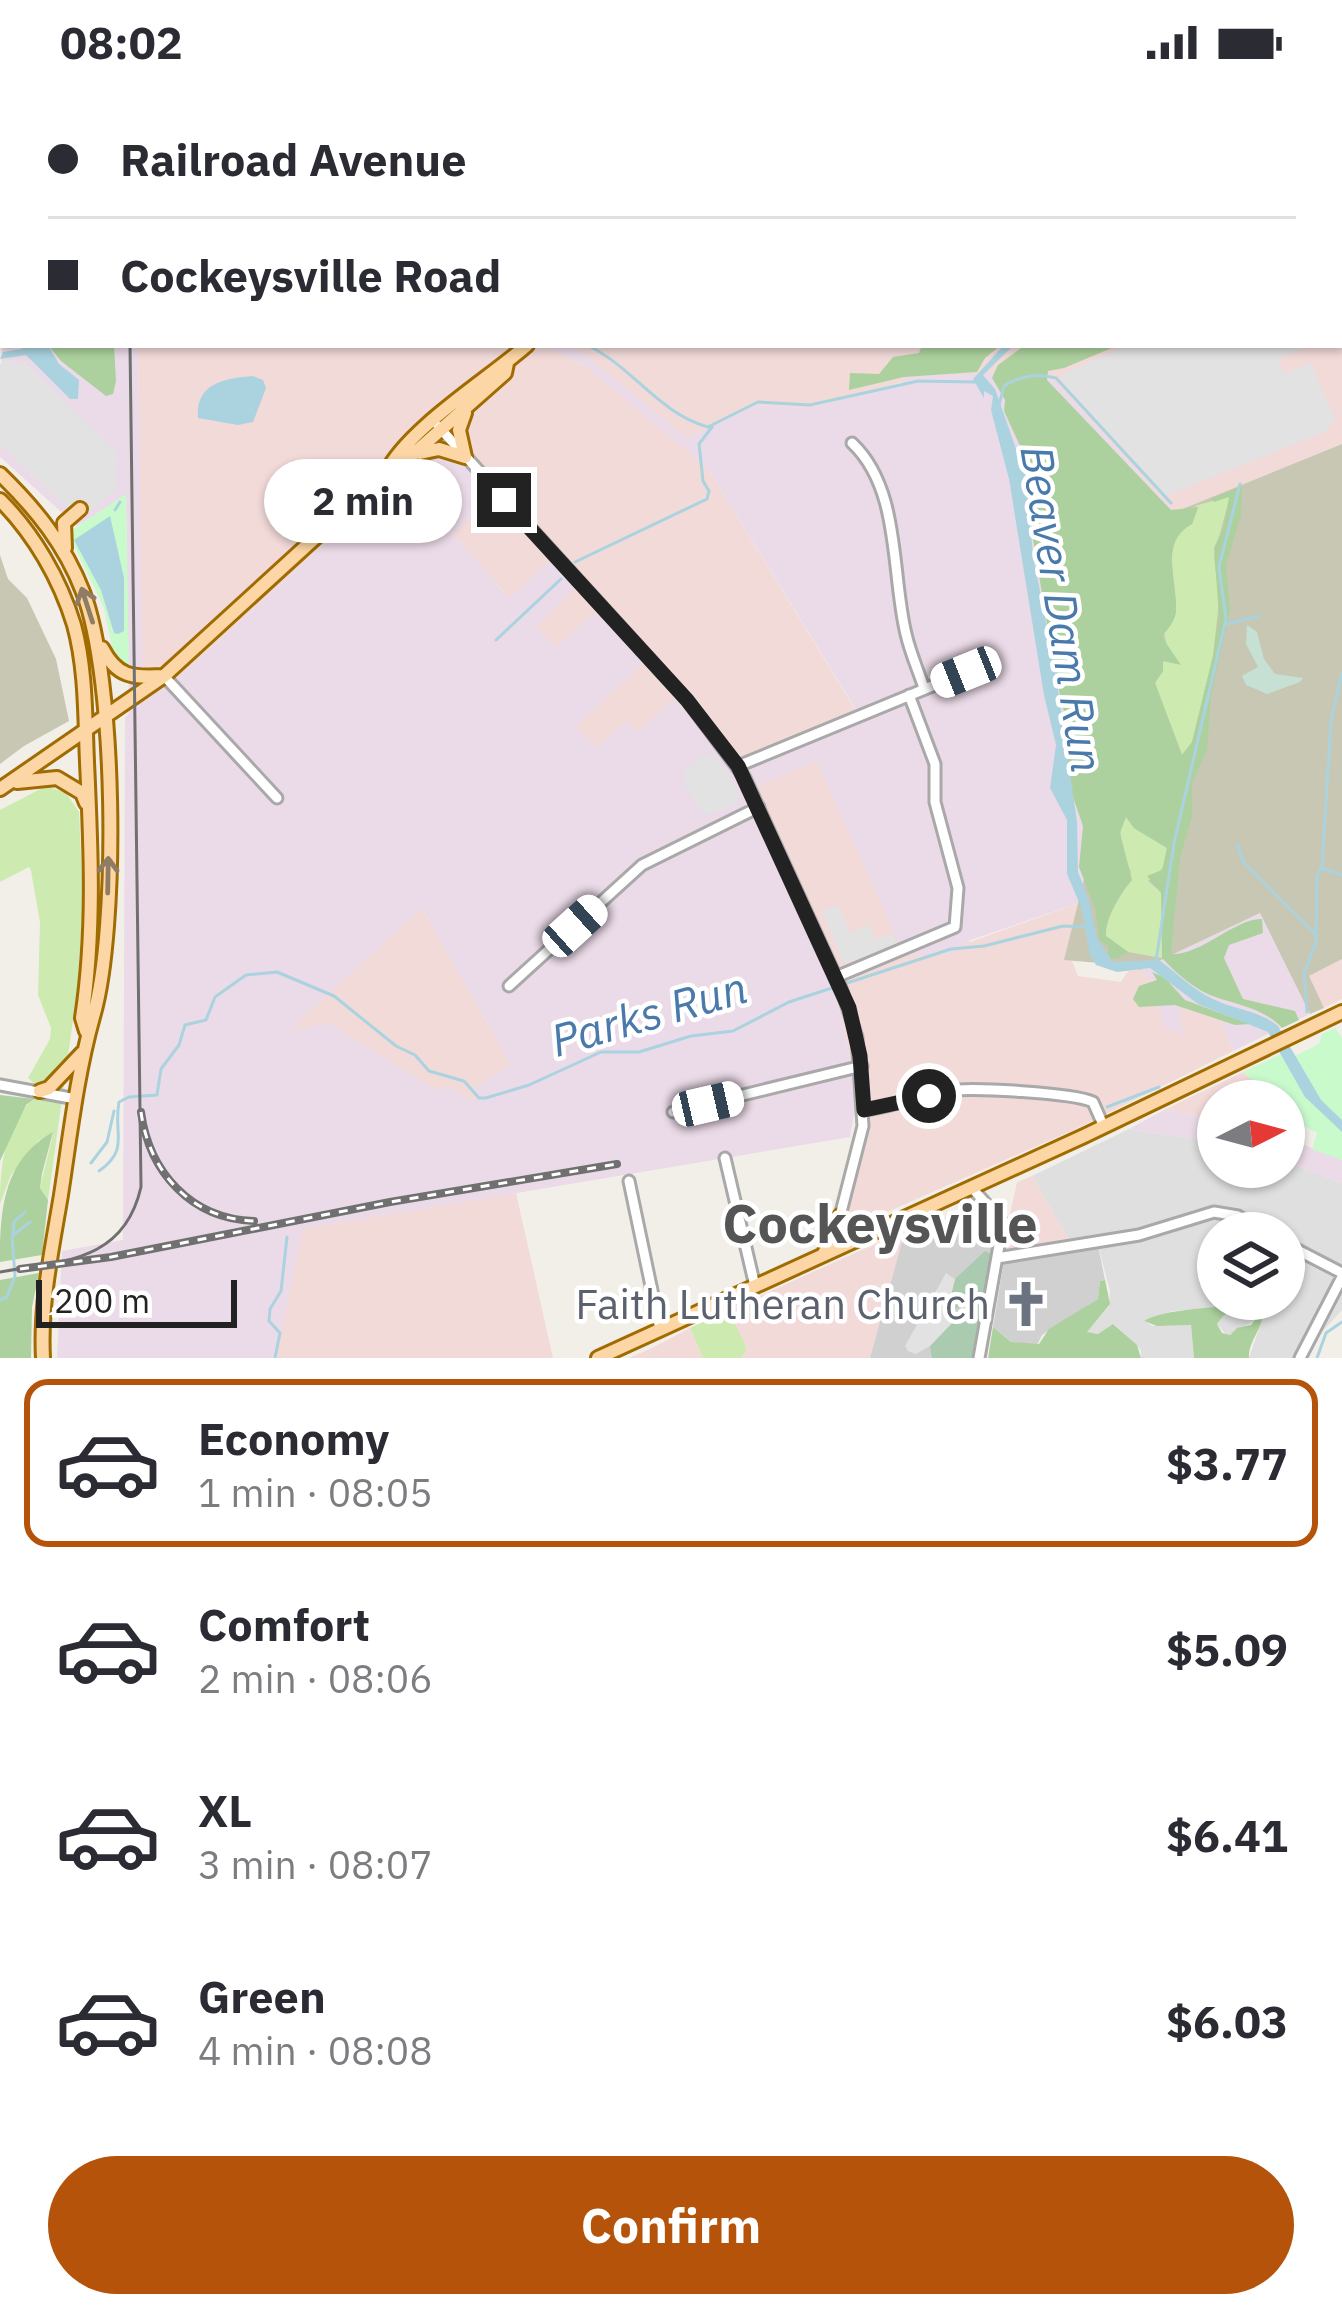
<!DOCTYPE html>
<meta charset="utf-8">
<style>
:root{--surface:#fff;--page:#f2f2f3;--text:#2b2b33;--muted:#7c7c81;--line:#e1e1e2;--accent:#b45309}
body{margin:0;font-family:"IBM Plex Sans",sans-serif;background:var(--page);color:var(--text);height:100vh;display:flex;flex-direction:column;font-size:45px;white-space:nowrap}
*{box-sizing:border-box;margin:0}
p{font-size:39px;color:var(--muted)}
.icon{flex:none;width:66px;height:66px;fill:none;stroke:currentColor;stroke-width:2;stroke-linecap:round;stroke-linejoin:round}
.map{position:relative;height:1274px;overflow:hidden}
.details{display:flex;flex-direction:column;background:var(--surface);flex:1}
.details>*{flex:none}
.hud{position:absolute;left:0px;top:0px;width:1344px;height:264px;box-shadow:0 3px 9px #0004;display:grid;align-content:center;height:264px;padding:0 48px;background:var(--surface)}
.needle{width:78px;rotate:84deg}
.tools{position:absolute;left:1197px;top:996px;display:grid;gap:24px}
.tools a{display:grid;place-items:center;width:108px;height:108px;border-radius:50%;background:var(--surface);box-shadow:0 3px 9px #0004;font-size:60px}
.scale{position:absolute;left:36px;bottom:30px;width:201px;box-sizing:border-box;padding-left:12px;border:6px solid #222;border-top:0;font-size:33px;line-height:42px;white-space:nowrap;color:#222;-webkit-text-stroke:9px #fff;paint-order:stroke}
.end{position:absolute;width:54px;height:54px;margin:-27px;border:15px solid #222;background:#fff;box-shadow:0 0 0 6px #fff}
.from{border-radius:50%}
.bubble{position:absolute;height:84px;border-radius:42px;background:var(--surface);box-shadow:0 3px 9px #0004;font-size:39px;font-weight:700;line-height:84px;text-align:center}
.car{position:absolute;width:36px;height:72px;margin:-36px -18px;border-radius:15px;box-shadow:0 0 9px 3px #0007;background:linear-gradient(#fff 24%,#345 0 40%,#fff 0 76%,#345 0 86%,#fff 0)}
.hud b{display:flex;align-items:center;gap:42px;height:114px;font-size:45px}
.hud b+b{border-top:3px solid var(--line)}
.hud i{width:30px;height:30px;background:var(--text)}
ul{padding:21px 0 0;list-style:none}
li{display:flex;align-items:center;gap:36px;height:168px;margin:0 24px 18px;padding:0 24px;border:6px solid transparent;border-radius:24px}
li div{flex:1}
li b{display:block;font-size:45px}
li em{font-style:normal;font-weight:700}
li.current{border-color:var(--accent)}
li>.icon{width:108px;height:108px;stroke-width:1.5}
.cta{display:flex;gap:24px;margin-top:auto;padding:24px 48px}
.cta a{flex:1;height:138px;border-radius:72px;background:var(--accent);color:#fff;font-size:48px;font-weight:700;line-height:138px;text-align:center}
.status{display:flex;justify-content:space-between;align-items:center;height:84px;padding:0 60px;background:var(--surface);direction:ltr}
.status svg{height:33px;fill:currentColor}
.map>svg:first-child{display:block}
</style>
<div class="status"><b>08:02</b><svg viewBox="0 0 49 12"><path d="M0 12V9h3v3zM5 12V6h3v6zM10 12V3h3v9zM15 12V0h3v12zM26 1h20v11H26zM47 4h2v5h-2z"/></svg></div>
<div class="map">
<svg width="1342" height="1274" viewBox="0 0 1342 1274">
<rect width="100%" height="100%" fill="#f2efe9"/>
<path fill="#e0dfdf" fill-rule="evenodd" d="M1129,1045L1218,1059V1083H1284V1077L1342,1099V1226L1322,1248L1308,1274H1249L1264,1231L1227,1252L1217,1240L1224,1231L1241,1229L1231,1222L1172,1227L1144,1237L1153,1242L1191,1241L1194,1274H1141V1266L1114,1240L1098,1250L1086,1248L1109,1222L1110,1207L1096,1153L1069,1156L1032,1092ZM1218,1149H1284V1215H1218Z"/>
<path fill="#f2dad9" d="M481,0H1342V360L1175,428L903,298L809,324L756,321L687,354L573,261H1341V3Z
M138,261H555L552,265L586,283L707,383L858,630L757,702L816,676L970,858L1079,819L1065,875L1072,877L1078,892L1121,898L1128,887L1139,884L1177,917L1218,928L1233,967L1082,1042L851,1144L848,1132L850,1112L868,1040L855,1025L852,983L837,916L738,696L710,656L637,649L596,664L575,641L644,578L556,564L535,542L575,504L550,478L510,515L452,449L415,376L193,581L142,620Z
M422,824L511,981L474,1004L477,1019L436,1006L329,939L284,950Z
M1342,875V915L1324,924L1308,892Z
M1243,988L1269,1011L1262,1017H1218V1036L1166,1025Z
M1032,1092L1069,1156L1063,1161L1010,1168L1006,1165L1008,1140L1017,1098Z
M516,1109L553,1274H276L302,1145Z
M895,1151L903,1154L870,1274H741L747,1264L722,1229Z
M690,1244L703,1274H629L650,1265Z"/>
<path fill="#ebdbe8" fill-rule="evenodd" d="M3,170V261H138L143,619L193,581L415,376L439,367L460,377L493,413L453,450L509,514L550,477L576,504L536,543L556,563L597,527L644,579L576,642L597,664L626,637L637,648L676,614L738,696L837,915L852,983L855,1025L850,1053L303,1145L276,1274H57L62,1167L123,1156L125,634L129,629L126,412L77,442L0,373ZM422,824L511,981L474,1004L475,1018L447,1003L436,1006L329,939L287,948Z
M555,261H573L687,354L756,321L809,324L903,299L904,292L1046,287L1175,428L1079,819L968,857L955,870L904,871L817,677L757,702L744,676L858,629L707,383L586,283L551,265Z
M1260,829L1310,930L1233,967L1218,928L1178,917L1184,955L1180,948L1164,944L1155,899L1140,886Z
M1166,1025L1218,1036V1059L1129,1045Z
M1284,1053L1342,1076V1099L1284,1077Z"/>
<path fill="#d0d0d0" d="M972,1121H978L998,1139L974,1274H870L903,1154Z
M1096,1152L1105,1196L1100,1197L1098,1215L1042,1251L1037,1261L1011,1258L993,1243L1006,1165L1010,1168L1062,1161L1069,1156Z"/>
<path fill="#c7c7b4" d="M1342,360V875L1309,892L1324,924L1310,930L1260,829L1140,886L1135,882L1064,876L1175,428Z
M0,471L8,495L27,514L56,575L69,637L24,662L0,680Z"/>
<path fill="#cdebb0" d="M1230,412L1214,472L1219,517L1213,572L1192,658L1182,671L1155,599L1168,567L1164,549C1195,518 1148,463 1192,440L1198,424L1195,422Z
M46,702L66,709L79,728L83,815L78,900L48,1116L40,1104L53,1050L38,1057L11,1091L0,1120C0,1086 4,1037 34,1015L37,1002L28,994L50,955L51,944L38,911L40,838L31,787L29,783L0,798V726Z
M1126,733L1134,744L1167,764L1163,784L1148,797L1162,809V874L1128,868L1106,852L1105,841L1131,788C1124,772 1114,748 1126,733Z
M722,1229L730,1240H735L747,1265L741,1274H703L690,1244Z"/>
<path fill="#add19e" d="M48,261H114L116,297L113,310L106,312L61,277Z
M922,261H1001L985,274L977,288L904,293L849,306L850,289L879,290L893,273L919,269Z
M1025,261H1119L1064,284L1048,287L1047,296L1171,426L1198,423L1192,440C1158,459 1178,497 1176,528C1175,538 1167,545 1162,553L1181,581L1163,577V587L1155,599L1182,671L1192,658L1213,572L1219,531L1214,464L1224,442L1229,413L1214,418L1211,415L1242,402L1241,431L1226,482L1230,527L1211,611L1207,666L1192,699V732L1180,774L1171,870C1201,872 1235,834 1262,835L1263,849L1229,861L1224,874L1243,915L1295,927L1299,936L1282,944C1266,926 1240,921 1218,914C1196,907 1178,891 1162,874L1161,809L1147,792L1162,786L1167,764L1134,744L1126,733L1120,749L1132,796C1120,810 1105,835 1106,852L1128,868L1117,875L1108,873V861L1100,858L1095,824L1079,783L1083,742L1066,693L1069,649L1056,594L1031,443V386L1004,327L1005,316L992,294L998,281Z
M1152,888L1165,894L1185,916L1250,940L1235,941L1175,921L1139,923L1133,915L1139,902L1157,896Z
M0,1011L34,1015L26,1021L0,1077Z
M53,1048L42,1090L40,1104L48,1116L42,1171L0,1178C0,1126 3,1076 53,1048Z
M39,1189L32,1223L31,1274H0V1196Z
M1105,1196L1110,1220L1087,1248L1098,1250L1113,1240L1137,1261L1141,1274H988L993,1243L1011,1258L1039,1260L1049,1245L1098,1215L1100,1197Z
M1244,1221L1252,1223L1224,1231L1217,1240L1222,1249L1230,1251L1237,1244L1251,1241L1263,1226C1264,1245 1248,1256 1249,1274H1194L1191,1241L1157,1242L1144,1237C1163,1225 1218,1223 1244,1221Z"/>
<path fill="#c6e0d4" d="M1247,541L1257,548L1264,575L1275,590L1303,594L1300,598L1267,610L1246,601L1242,592L1258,583L1246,560Z"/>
<path fill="#aacbaf" d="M985,1167L993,1171L974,1274H932L930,1262L954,1237L976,1231L972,1216L950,1228L948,1223L955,1195Z"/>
<path fill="#c8facc" d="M126,410L129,586L115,578L104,524L68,449Z
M1335,944L1342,954V1076L1312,1065L1317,1049L1284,1031V1017H1262L1269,1011L1243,988L1283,969L1289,975L1319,960L1322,950Z"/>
<path fill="#e2e2e2" d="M1127,261H1304L1305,264L1278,275L1283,290L1311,279L1333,332L1342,330L1334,334L1327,347L1166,412L1063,299L1061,291Z
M7,275L19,281L23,277L117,368L116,405L85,431L77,433L0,360V280Z
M704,671L708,674L713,671L729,691L741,713L737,715L738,720L705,731L684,701L687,697L682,689Z
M838,821L850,849L869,841L876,856L892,850L897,860L844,880L822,827Z
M946,1189L955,1195L948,1223L954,1237L930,1262L916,1270L908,1267L905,1262Z"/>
<path fill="#aad3df" d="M25,261L49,263L59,280L79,296L78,315H70L26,271L0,275L3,268L22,265Z
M1004,261H1014L983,291L995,305L1027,396L1033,472L1054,577L1077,738L1078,788L1089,816L1097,854L1113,878L1159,876C1178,890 1193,906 1215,916C1236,926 1258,926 1278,942L1321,1016L1342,1036V1048L1305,1013L1268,948L1198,920L1150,884L1117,888L1096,881L1090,871L1081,823L1067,790V736L1050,704L1056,661L1044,611L1009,395L991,326L993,312L984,307V314L973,295Z
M253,292L263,296L266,304L253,338L238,341L198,334C195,300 224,294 253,292Z
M110,432L124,494V547L118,550L114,549L101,506L74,456Z"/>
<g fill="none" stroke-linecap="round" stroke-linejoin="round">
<path stroke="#aad3df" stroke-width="3" d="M177,0L178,3
M0,87L3,85
M0,105L3,112
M0,127L3,122
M587,261C633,283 658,329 708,343L758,318L810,321L918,297L975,298
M999,321L1004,302C1020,292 1037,289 1056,294L1171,419
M115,426L120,418
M575,478L707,415L709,407L703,397L699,360L712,343
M1226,540L1259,532
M496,556L561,495
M1237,761L1244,779L1317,852
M1321,784L1342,791
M1156,877L1174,759L1226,535L1219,483L1240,400
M1307,928L1304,889L1316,859L1317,792L1322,782L1331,637L1342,588
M1107,1023L1159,1003
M91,1079L107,1058L114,1027
M99,1087C130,1065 113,1050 119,1018L129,1013L157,1011L161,985L179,961L185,941L206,936L215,913L246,891L277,888L334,912L396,962L415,971L429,987L464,997L479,1014H486L529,1001L601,968H639L691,952L733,947L789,918L951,865L984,862L1063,842L1088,843
M13,1150L14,1138L25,1128
M0,1216L7,1213L15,1192L12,1152L30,1138
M275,1274L280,1249L269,1237L270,1225L281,1207L287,1153
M1317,1274L1326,1249L1342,1238"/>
<defs>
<path id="minor" d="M653,3V0
M438,342L687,616L745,694L841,904L857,953L863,1042L840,1132L851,1158
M852,359C901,405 891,489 906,550C910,568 918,586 924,604
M164,592L277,714
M738,682L976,584
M836,893L955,843L958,804L935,718V680L909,611
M509,902L642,781L759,723
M0,1001L76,1015
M864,1026C893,1023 920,1011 948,1007C971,1003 1074,1009 1093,1018L1104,1043
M673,1028L862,982
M725,1074L755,1202
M629,1097L660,1245
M972,1104L1003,1139L979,1274
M1284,1159L1342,1189
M997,1174L1139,1151L1214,1128L1238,1132L1266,1149
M1300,1274L1342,1193"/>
<path id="major" d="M1341,16L1342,15
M465,329L459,346L465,373
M420,369L439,365L465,373
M386,389C408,344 490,294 527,261
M0,390C36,425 65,461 83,508C116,593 119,845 93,933C77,990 70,1052 61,1111C52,1165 40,1220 43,1274
M0,416C34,450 60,495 74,541C86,585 85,632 87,678C91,764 95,848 82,934L86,947
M65,464L64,439L80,425
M102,564C117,593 132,594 163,592
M17,698L57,694L82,709L86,719
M0,705L164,592L385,390L393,388L505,289L507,279
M40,1007L49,1004L82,969
M824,1169L832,1158L840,1132
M598,1274L1084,1052L1342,928"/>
</defs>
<use href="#minor" stroke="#a9a9a9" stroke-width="15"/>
<use href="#major" stroke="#a06b00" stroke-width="18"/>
<use href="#minor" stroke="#fff" stroke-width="9"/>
<use href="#major" stroke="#fcd6a4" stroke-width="12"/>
<path stroke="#707070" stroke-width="3" d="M103,3V0
M0,1188C63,1177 124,1178 141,1103L130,261"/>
<defs>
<path id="rail" d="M141,1028C149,1088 191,1135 254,1137
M20,1185L111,1173L390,1118L617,1080"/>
</defs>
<use href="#rail" stroke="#707070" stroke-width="8"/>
<use href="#rail" stroke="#fff" stroke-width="3" stroke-dasharray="9" stroke-linecap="butt"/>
</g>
<defs><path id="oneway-shaft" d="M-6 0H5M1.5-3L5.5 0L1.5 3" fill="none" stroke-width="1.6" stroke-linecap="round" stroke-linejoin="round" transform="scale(3)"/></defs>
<g stroke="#8f7c63">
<use href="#oneway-shaft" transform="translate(87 521) rotate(-108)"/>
<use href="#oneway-shaft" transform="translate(108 791) rotate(-89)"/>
</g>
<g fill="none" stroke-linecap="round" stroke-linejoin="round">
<path stroke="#222" stroke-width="15" d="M504,416L687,616L738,682L849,924L860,972L864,1026L929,1012"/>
</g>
<defs>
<symbol id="church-bare" viewBox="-9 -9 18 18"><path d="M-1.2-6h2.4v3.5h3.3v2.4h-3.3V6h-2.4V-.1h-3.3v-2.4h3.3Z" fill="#6b7280" stroke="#fff" stroke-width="2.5" paint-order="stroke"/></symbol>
</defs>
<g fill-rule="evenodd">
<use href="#church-bare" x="993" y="1187" width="66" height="66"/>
</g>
<g text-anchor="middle" stroke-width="9" stroke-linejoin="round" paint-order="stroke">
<g font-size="42" fill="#5b616d" stroke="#fff" text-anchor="end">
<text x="990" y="1235">Faith Lutheran Church</text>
</g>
<g font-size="45" font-style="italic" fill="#4a7aab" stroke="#fff">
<text transform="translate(1062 525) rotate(81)" y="16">Beaver Dam Run</text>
<text transform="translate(649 930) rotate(-16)" y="16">Parks Run</text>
</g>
<g font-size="54" font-weight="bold" fill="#555" stroke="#fff">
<text x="880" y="1159">Cockeysville</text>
</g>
</g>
</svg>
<div class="tools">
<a><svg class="needle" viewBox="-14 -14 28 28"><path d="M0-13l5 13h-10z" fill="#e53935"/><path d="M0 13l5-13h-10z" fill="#7c7c81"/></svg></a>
<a><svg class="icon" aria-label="layers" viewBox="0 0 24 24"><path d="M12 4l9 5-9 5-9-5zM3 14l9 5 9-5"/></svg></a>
</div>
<div class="scale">200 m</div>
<i class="end from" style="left:929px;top:1012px"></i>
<i class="end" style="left:504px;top:416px"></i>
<div class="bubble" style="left:264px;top:375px;width:198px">2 min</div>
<i class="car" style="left:966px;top:588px;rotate:248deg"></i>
<i class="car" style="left:575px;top:842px;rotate:48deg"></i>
<i class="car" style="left:708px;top:1020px;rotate:77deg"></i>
<div class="hud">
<b><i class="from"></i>Railroad Avenue</b>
<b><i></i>Cockeysville Road</b>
</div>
</div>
<section class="details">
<ul>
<li class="current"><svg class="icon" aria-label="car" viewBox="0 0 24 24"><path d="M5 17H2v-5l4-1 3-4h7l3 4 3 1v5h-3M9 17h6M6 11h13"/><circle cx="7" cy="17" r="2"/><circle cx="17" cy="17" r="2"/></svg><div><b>Economy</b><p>1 min · 08:05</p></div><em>$3.77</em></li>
<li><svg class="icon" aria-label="car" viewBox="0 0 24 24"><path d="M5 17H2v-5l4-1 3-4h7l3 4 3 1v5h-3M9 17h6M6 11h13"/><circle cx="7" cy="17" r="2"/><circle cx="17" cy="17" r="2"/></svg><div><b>Comfort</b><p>2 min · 08:06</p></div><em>$5.09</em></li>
<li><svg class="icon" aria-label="car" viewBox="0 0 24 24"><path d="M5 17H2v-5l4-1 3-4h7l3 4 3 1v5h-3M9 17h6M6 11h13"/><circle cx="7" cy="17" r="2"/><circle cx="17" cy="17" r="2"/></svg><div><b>XL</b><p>3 min · 08:07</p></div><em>$6.41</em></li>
<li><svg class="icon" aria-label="car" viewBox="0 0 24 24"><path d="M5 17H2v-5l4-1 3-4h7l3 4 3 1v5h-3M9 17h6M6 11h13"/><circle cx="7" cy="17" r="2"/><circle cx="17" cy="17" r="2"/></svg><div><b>Green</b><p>4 min · 08:08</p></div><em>$6.03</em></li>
</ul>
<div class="cta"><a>Confirm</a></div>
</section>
